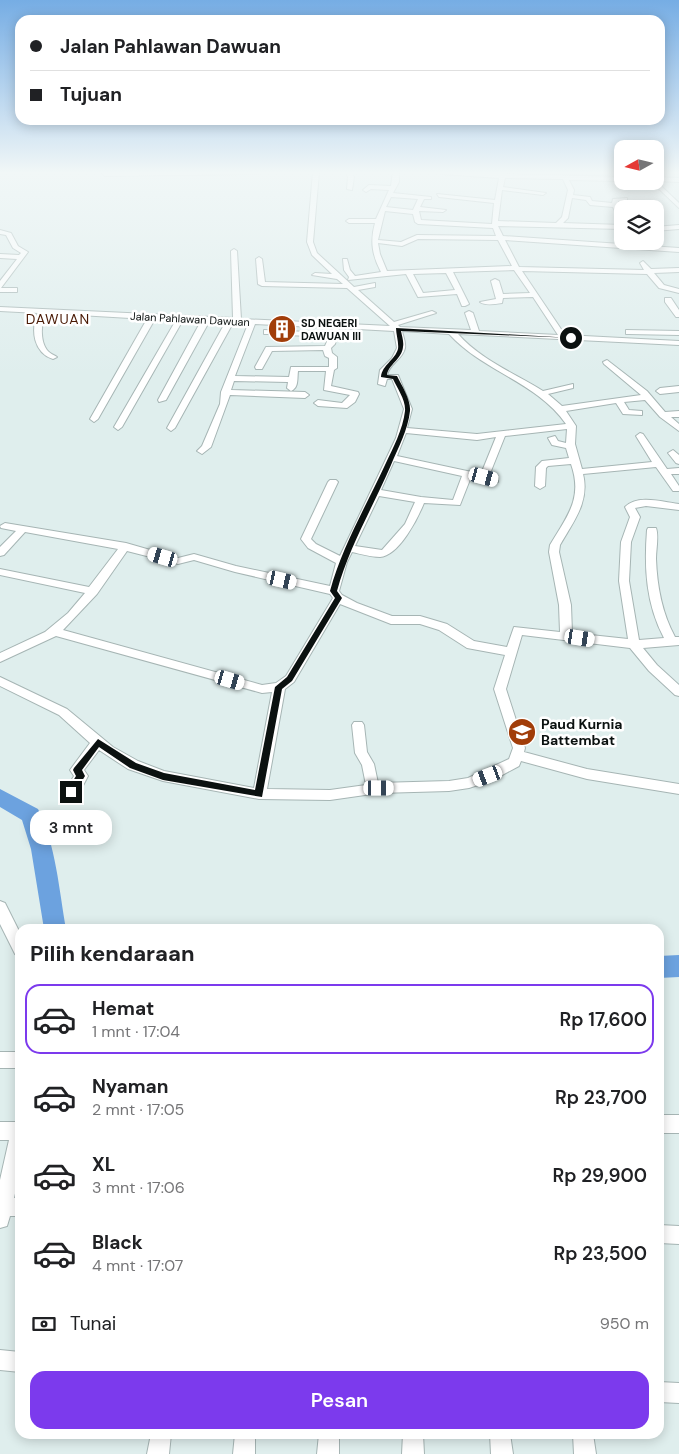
<!DOCTYPE html>
<html lang="id">
<meta charset="utf-8">
<style>
:root{--surface:#fff;--page:#f2f2f2;--text:#202124;--muted:#757577;--line:#e0e0e0;--accent:#7c3aed}
body{margin:0;font-family:"DM Sans",sans-serif;background:var(--page);color:var(--text);height:100vh;display:flex;flex-direction:column;font-size:19px;white-space:nowrap}
*{box-sizing:border-box;margin:0}
p{font-size:16px;color:var(--muted)}
.icon{flex:none;width:28px;height:28px;fill:none;stroke:currentColor;stroke-width:2;stroke-linecap:round;stroke-linejoin:round}
.map{position:relative;flex:1;overflow:hidden}
.sheet{position:absolute;left:15px;top:924px;width:649px;height:515px;display:flex;flex-direction:column;background:var(--surface);border-radius:15px;box-shadow:0 2px 12px #0003}
.sheet>*{flex:none}
.banner{position:absolute;left:15px;top:15px;width:650px;height:110px;border-radius:15px;box-shadow:0 2px 12px #0003;display:grid;align-content:center;height:110px;padding:0 15px;background:var(--surface)}
.needle{width:32px;rotate:262deg}
.fabs{position:absolute;left:614px;top:140px;display:grid;gap:10px}
.fabs a{display:grid;place-items:center;width:50px;height:50px;border-radius:10px;background:var(--surface);box-shadow:0 2px 12px #0003;font-size:25px}
.end{position:absolute;width:22px;height:22px;margin:-11px;border:6px solid #0b1110;background:#fff;box-shadow:0 0 0 2px #fff}
.from{border-radius:50%}
.bubble{position:absolute;height:35px;border-radius:15px;background:var(--surface);box-shadow:0 2px 12px #0003;font-size:16px;font-weight:600;line-height:35px;text-align:center}
.car{position:absolute;width:15px;height:30px;margin:-15px -8px;border-radius:6px;box-shadow:0 0 4px 1px #0007;background:linear-gradient(#fff 24%,#345 0 40%,#fff 0 76%,#345 0 86%,#fff 0)}
.banner b{display:flex;align-items:center;gap:18px;height:48px;font-size:19px}
.banner b+b{border-top:1px solid var(--line)}
.banner i{width:12px;height:12px;background:var(--text)}
ul{padding:0;list-style:none}
li{display:flex;align-items:center;gap:15px;height:70px;margin:0 10px 8px;padding:0 5px;border:2px solid transparent;border-radius:15px}
li div{flex:1}
li b{display:block;font-size:19px}
li em{font-style:normal;font-weight:600}
li.current{border-color:var(--accent)}
li>.icon{width:45px;height:45px;stroke-width:1.5}
h2{padding:0 15px;font-size:22px;line-height:60px}
.pay{display:flex;align-items:center;gap:12px;height:55px;padding:0 15px;font-size:19px}
.pay p{margin-inline-start:auto}
.primary-button{display:flex;gap:10px;margin-top:auto;padding:10px 15px}
.primary-button a{flex:1;height:58px;border-radius:15px;background:var(--accent);color:#fff;font-size:20px;font-weight:600;line-height:58px;text-align:center}
.map>svg:first-child{display:block}
</style>
<div class="map">
<svg width="679" height="1454" viewBox="0 0 679 1454">
<rect width="100%" height="100%" fill="#dfeeed"/>
<g fill="none" stroke-linecap="round" stroke-linejoin="round">
<path fill="#6ca2df" fill-rule="evenodd" d="M0,789L38,809C56,845 59,890 66,929H44L31,849L22,820L0,807Z
M679,955V977L659,978V956Z"/>
<defs>
<path id="minor" d="M101,172H260L257,174L105,176Z
M313,172H319L313,242L317,253L354,287L375,283V287L358,290L394,322L432,311L436,313L398,325L400,327L471,330L465,313L469,311L473,313L479,331L558,335L533,297L503,298L502,303C495,304 485,306 480,302L496,299L491,281L495,279L499,281L503,294L530,293L514,270L453,272L469,304L465,306H462L457,294L418,297L406,274L348,280L349,277L344,270L343,259H347L350,270L355,276L381,272C372,255 370,241 375,223H349L346,221L349,219H376L389,190L371,189L366,192L363,190L369,185L391,186L393,172H399V182L393,193L431,197V199H424L420,207L446,210L443,212L419,211L421,220L492,224L494,203L439,197L437,194L495,200L499,178L442,174L439,172L622,177V181L569,180L574,190L573,195L590,197L592,201L612,203L613,199L627,198V200L618,201L622,222L619,220L613,207L590,205L586,200L572,198L568,218L563,223L622,225V229L498,226L503,236L679,248V252L505,240L519,267L644,270L640,263L643,261L651,269L679,268V272L654,273L664,285L679,289V293L659,288L647,274L522,271L565,335L679,341V345L458,334C481,360 514,373 543,391L573,384V388L548,394L562,406L641,395L604,364L603,362L607,360L647,391L665,412L679,411V417H671L679,424V431L660,417L645,400L624,402L629,410L642,411V415L623,414L616,403L566,411L576,426L575,444L582,469L652,462L636,436L640,433L643,434L667,469L679,468V474H671L679,486V491H673L656,467L583,474C590,502 573,522 560,545L559,552L571,605L572,633L628,639L619,581L621,542L630,517L625,507C638,494 663,502 679,504V510L646,506L635,508L640,517L631,542L629,581L639,640L664,638C646,604 644,568 647,530L648,528H656C659,536 656,549 656,559C657,586 662,613 675,637H679V645L643,648L657,665L679,685V696L675,695L649,671L630,648L522,635L506,689L525,748L524,752L587,769L679,784V794L587,779L521,761L519,766L493,780L469,788L449,791L379,793L330,800L259,799L163,781L128,769L99,750L84,770L88,776C83,785 78,800 66,796L64,792L74,776L70,770L90,743L59,715L0,686V677L67,709L113,747L138,761L164,771L254,788L272,692L262,693L56,636L0,662V653L45,632L68,613L85,593L0,575V569L89,587L118,549L25,532L4,555L0,556V547L16,531L1,528L0,526L5,523L126,543L178,558L194,554L236,566L330,586L336,563L308,548L301,539L328,482L330,480H336L338,482L311,539L316,544L340,556L396,438L404,409L392,379H387L385,386L378,384L380,370L392,358L397,348L394,331L339,328L335,344L331,348L332,353L337,357V368L334,370L331,386L358,392L359,394L355,402L347,408L318,406L314,403L318,400L342,403L350,395L324,390L326,371H298C297,378 299,388 291,391L287,388L288,382L234,381L231,390L305,392L309,395L305,398L230,395L211,447L202,454L197,451L202,446L220,404L221,392L248,324L233,323L175,428L171,431L167,428L225,323L209,322L166,400L159,402L158,400L201,321L183,320L122,427L118,430L114,427L176,320L155,319L98,419L94,422L90,419L147,319L45,313C41,324 40,341 47,350C49,353 54,355 57,357L53,359C34,353 30,330 38,313L0,311V307L233,318L231,251L234,249L237,251L241,319L390,326L347,288L262,286L258,284L256,259L259,257L262,259L265,282L343,284L337,279L312,275L315,273L332,274L312,255L307,242ZM505,178L563,179L568,190L562,217L556,223L498,221L502,190L543,195L546,193L503,187ZM391,197L418,199L413,210L386,207ZM385,211L413,214L415,222L418,224L493,228L496,236L417,235L401,242L378,240ZM418,239L498,240L512,266L387,271L380,254L378,243L402,246ZM446,273L455,290L423,293L413,274ZM255,324L333,328L331,333L264,330V334H267L329,337L325,346L266,347L255,367L256,369H262L272,351L323,350L325,356L329,358V367H291L289,377L235,376ZM402,331L449,334C484,372 537,382 566,424L477,434L407,428L412,409L398,375H387C389,364 403,359 405,348C406,343 403,336 402,331ZM567,429L566,443L558,441L555,436L548,438L552,445L566,448L569,458L542,461L536,467L535,486L540,489L545,486L546,468L548,466L571,464C583,498 568,515 550,545L549,552L559,605L560,632L514,627L507,647L474,641L447,624L420,616H392L357,603L342,595L339,591L347,562L352,552C361,554 371,557 380,557C399,556 418,518 424,503L460,505L471,477L498,482V478L489,476L505,436ZM406,433L477,440L496,437L481,474L397,456ZM394,461L462,476L453,500L421,497L381,490ZM379,496L415,502L405,524L382,550L355,546ZM127,551L178,564L194,560L235,572L330,594L333,598L286,676L276,683L262,685L63,630L97,594ZM340,604L391,624H420L439,630L467,648L505,655L494,689L513,748L509,759L468,778L449,781L378,783L374,764L367,752L364,725L362,722H354L352,725L355,753L362,765L366,785L330,790L267,789L285,689L294,682Z
M346,172H352L354,177L352,190L347,189L348,177Z
M655,177L679,178V182L655,181Z
M659,184L679,203V208L657,187Z
M679,225V229L655,231V227Z
M0,230L11,233L18,246L28,252L1,288H17V292H0V281L17,259L0,258V254L19,255L21,253L13,248L6,235L0,234Z
M665,298H671L679,310V317H676L665,302Z
M626,330L679,331V335L629,334H626Z
M679,386V392L660,394L656,391L660,388Z
M673,450L679,455V464L676,463L668,453Z
M0,901L5,903L20,933V956L15,954L0,924Z
M0,1052H20V1068H0Z
M659,1115H679V1133H659Z
M0,1122H20V1171L14,1198H20V1216H10L7,1226L0,1228V1180L9,1140H0Z
M659,1225L679,1226V1244L659,1243Z
M0,1350L20,1352V1372L0,1370Z
M659,1382L679,1383V1403L659,1402Z
M151,1434H171L169,1454H147Z
M235,1434H255V1454H233Z
M319,1434H339V1454H317Z
M403,1434H423L424,1454H402Z
M490,1434H510L513,1454H491Z
M573,1434H593L596,1454H574Z"/>
</defs>
<use href="#minor" stroke="#a6b5b4" stroke-width="2"/>
<use href="#minor" fill="#fff" fill-rule="evenodd"/>
</g>
<linearGradient id="sky" x2="0" y2="1"><stop stop-color="#76ade4"/><stop offset="0.46" stop-color="#f1f7f7"/><stop offset="1" stop-color="#f1f7f7" stop-opacity="0"/></linearGradient>
<rect width="679" height="375" fill="url(#sky)"/>
<path fill="#0b1110" d="M396,328L573,338L401,331C402,336 404,342 403,347C402,359 388,365 387,375L397,376C402,386 411,400 410,411C408,430 398,448 391,465C373,507 349,547 337,591L342,598L292,681L282,689L262,797L163,780L130,768L99,747L82,770L85,776L74,794H68L66,792L76,776L73,770L74,768L98,739L136,763L164,773L255,790L275,687L287,677L335,598L330,591C342,547 366,506 385,465C393,448 403,429 405,411C406,400 397,388 393,379L381,377C382,365 395,360 398,349C399,343 396,334 396,328Z"/>
<defs>
<symbol id="building-disc" viewBox="-11 -11 22 22"><circle r="9.5" fill="#a13d09" stroke="#fff"/><path d="M-4-6H4V6H1V3H-1V6H-4ZM-2.5-4.3h1.7v1.8h-1.7ZM.8-4.3h1.7v1.8H.8ZM-2.5-1h1.7V.8h-1.7ZM.8-1h1.7V.8H.8Z" fill="#fff"/></symbol>
<symbol id="school-disc" viewBox="-11 -11 22 22"><circle r="9.5" fill="#a13d09" stroke="#fff"/><path d="M0-5L7-2L0 1L-7-2ZM-4 1L0 2.5L4 1V4Q0 6-4 4Z" fill="#fff"/></symbol>
</defs>
<g fill-rule="evenodd">
<use href="#building-disc" x="266" y="313" width="32" height="32"/>
<use href="#school-disc" x="506" y="716" width="32" height="32"/>
</g>
<g text-anchor="middle" stroke-width="5" stroke-linejoin="round" paint-order="stroke">
<g font-size="11" fill="#0b1110" stroke="#fff">
<text transform="translate(190 319) rotate(3)" y="4">Jalan Pahlawan Dawuan</text>
</g>
<g font-size="11" font-weight="bold" fill="#0b1110" stroke="#fff" text-anchor="start">
<text x="301" y="327">SD NEGERI<tspan x="301" dy="13">DAWUAN III</tspan></text>
</g>
<g font-size="14" letter-spacing="1" fill="#491904" stroke="#fff">
<text x="58" y="324">DAWUAN</text>
</g>
<g font-size="14" font-weight="bold" fill="#0b1110" stroke="#fff" text-anchor="start">
<text x="541" y="729">Paud Kurnia<tspan x="541" dy="16">Battembat</tspan></text>
</g>
</g>
</svg>
<div class="fabs">
<a><svg class="needle" viewBox="-14 -14 28 28"><path d="M0-13l5 13h-10z" fill="#e53935"/><path d="M0 13l5-13h-10z" fill="#757577"/></svg></a>
<a><svg class="icon" aria-label="layers" viewBox="0 0 24 24"><path d="M12 4l9 5-9 5-9-5zM3 14l9 5 9-5"/></svg></a>
</div>
<i class="end from" style="left:571px;top:338px"></i>
<i class="end" style="left:71px;top:792px"></i>
<div class="bubble" style="left:30px;top:810px;width:82px">3 mnt</div>
<i class="car" style="left:484px;top:477px;rotate:105deg"></i>
<i class="car" style="left:163px;top:557px;rotate:286deg"></i>
<i class="car" style="left:282px;top:580px;rotate:103deg"></i>
<i class="car" style="left:580px;top:638px;rotate:99deg"></i>
<i class="car" style="left:230px;top:680px;rotate:106deg"></i>
<i class="car" style="left:488px;top:776px;rotate:249deg"></i>
<i class="car" style="left:379px;top:788px;rotate:90deg"></i>
<div class="banner">
<b><i class="from"></i>Jalan Pahlawan Dawuan</b>
<b><i></i>Tujuan</b>
</div>
<section class="sheet">
<h2>Pilih kendaraan</h2>
<ul>
<li class="current"><svg class="icon" aria-label="car" viewBox="0 0 24 24"><path d="M5 17H2v-5l4-1 3-4h7l3 4 3 1v5h-3M9 17h6M6 11h13"/><circle cx="7" cy="17" r="2"/><circle cx="17" cy="17" r="2"/></svg><div><b>Hemat</b><p>1 mnt · 17:04</p></div><em>Rp 17,600</em></li>
<li><svg class="icon" aria-label="car" viewBox="0 0 24 24"><path d="M5 17H2v-5l4-1 3-4h7l3 4 3 1v5h-3M9 17h6M6 11h13"/><circle cx="7" cy="17" r="2"/><circle cx="17" cy="17" r="2"/></svg><div><b>Nyaman</b><p>2 mnt · 17:05</p></div><em>Rp 23,700</em></li>
<li><svg class="icon" aria-label="car" viewBox="0 0 24 24"><path d="M5 17H2v-5l4-1 3-4h7l3 4 3 1v5h-3M9 17h6M6 11h13"/><circle cx="7" cy="17" r="2"/><circle cx="17" cy="17" r="2"/></svg><div><b>XL</b><p>3 mnt · 17:06</p></div><em>Rp 29,900</em></li>
<li><svg class="icon" aria-label="car" viewBox="0 0 24 24"><path d="M5 17H2v-5l4-1 3-4h7l3 4 3 1v5h-3M9 17h6M6 11h13"/><circle cx="7" cy="17" r="2"/><circle cx="17" cy="17" r="2"/></svg><div><b>Black</b><p>4 mnt · 17:07</p></div><em>Rp 23,500</em></li>
</ul>
<div class="pay"><svg class="icon" aria-label="cash" viewBox="0 0 24 24"><path d="M3 7h18v10H3z"/><circle cx="12" cy="12" r="2"/></svg>Tunai<p>950 m</p></div>
<div class="primary-button"><a>Pesan</a></div>
</section>
</div>
